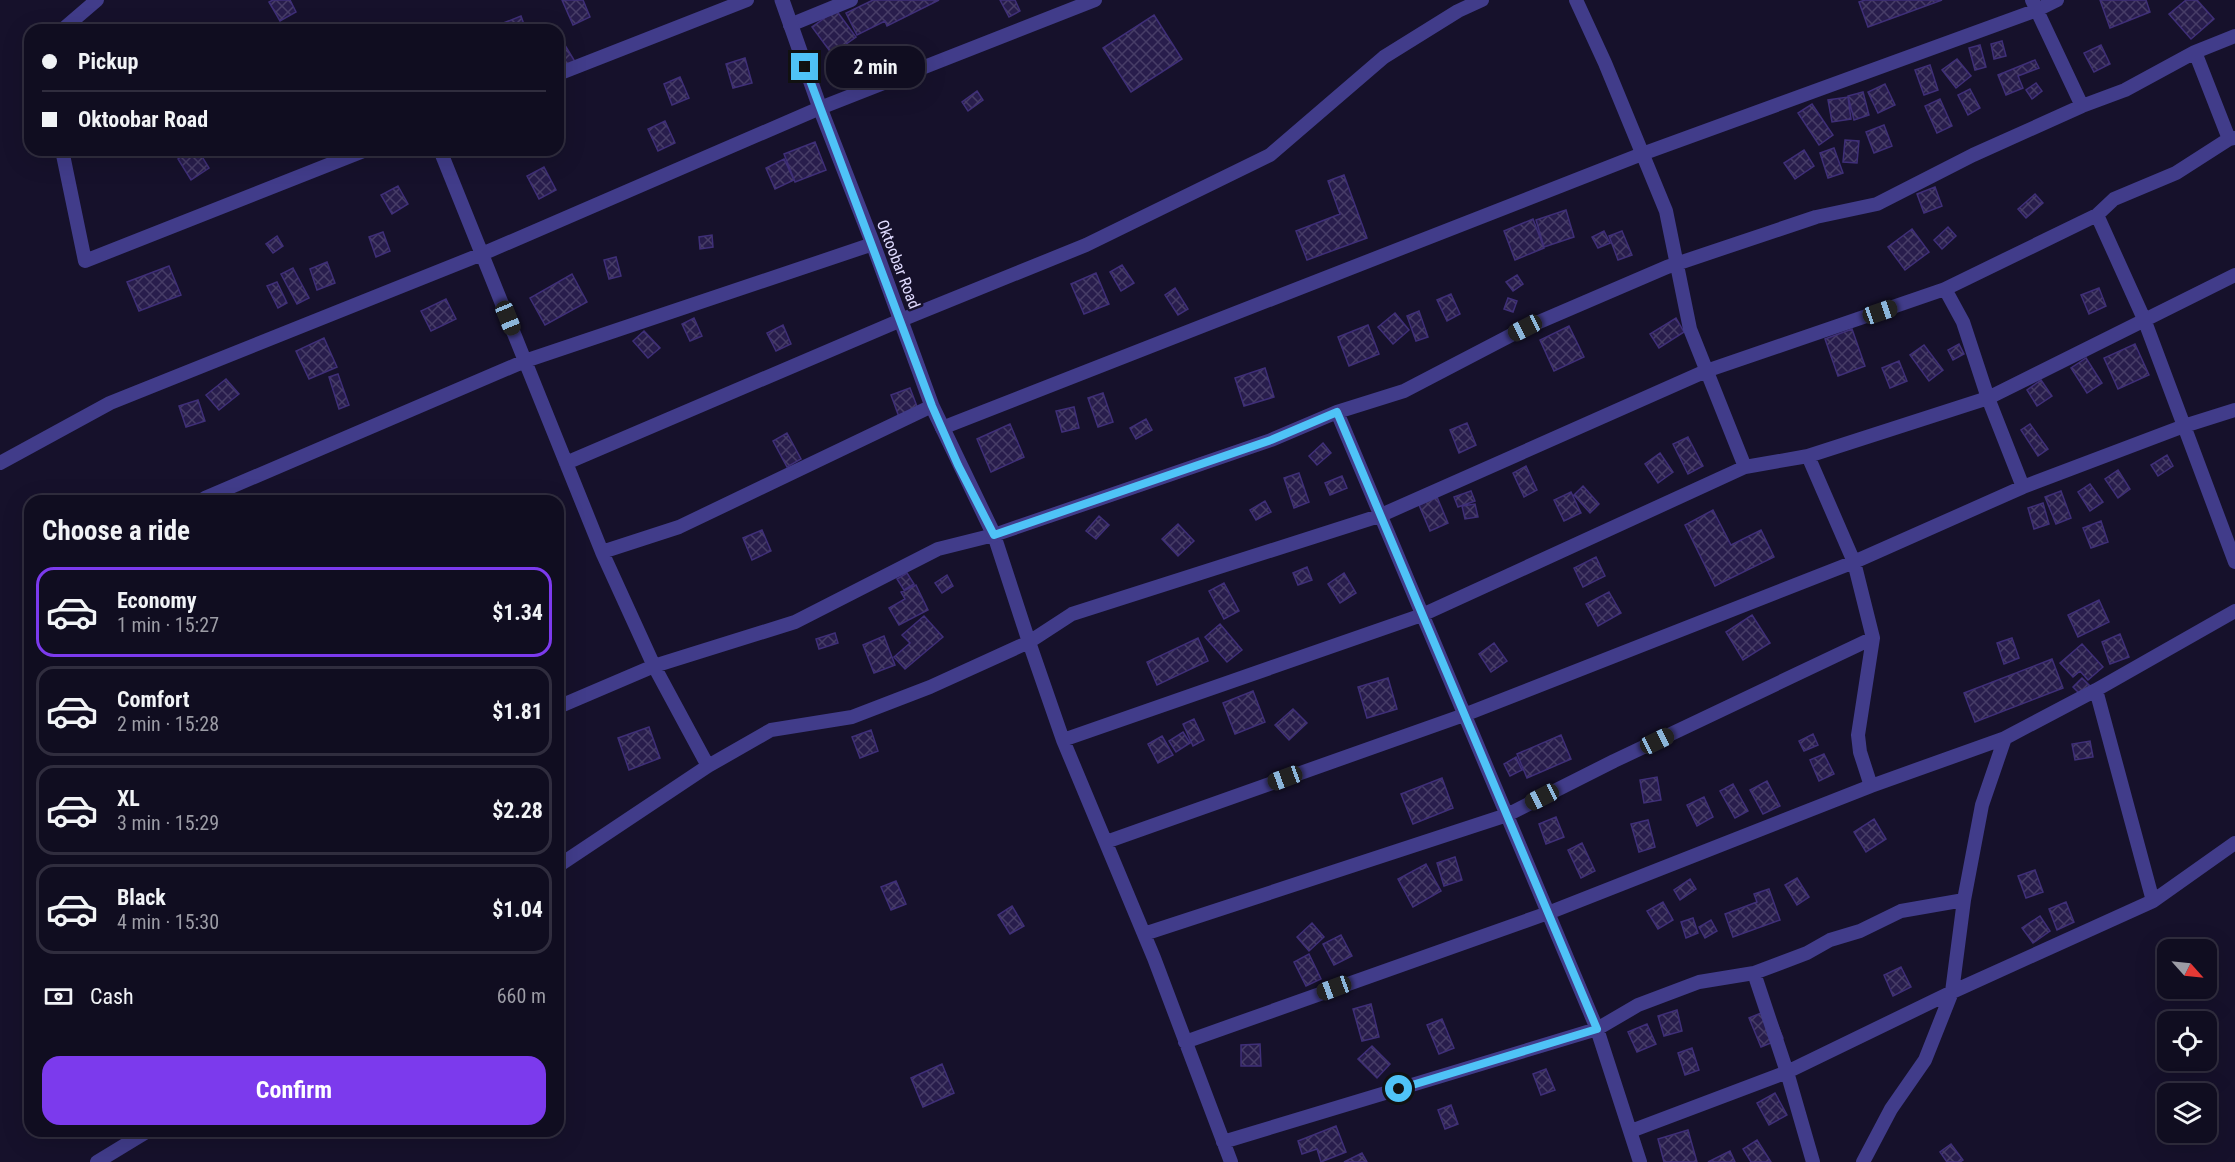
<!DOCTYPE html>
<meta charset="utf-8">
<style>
:root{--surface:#100d20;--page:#191629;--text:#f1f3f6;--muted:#9c9ca5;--line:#302d3e;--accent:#7c3aed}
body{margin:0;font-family:"Roboto Condensed",sans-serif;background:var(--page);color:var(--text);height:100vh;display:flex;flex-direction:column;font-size:22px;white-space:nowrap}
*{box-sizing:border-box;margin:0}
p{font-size:20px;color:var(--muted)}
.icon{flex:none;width:33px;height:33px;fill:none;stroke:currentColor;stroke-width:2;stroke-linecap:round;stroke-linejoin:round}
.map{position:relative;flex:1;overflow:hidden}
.side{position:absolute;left:24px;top:495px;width:540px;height:642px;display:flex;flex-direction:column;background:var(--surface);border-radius:18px;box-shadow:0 6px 24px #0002,0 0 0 2px var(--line)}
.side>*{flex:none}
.hud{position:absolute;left:24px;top:24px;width:540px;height:132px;border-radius:18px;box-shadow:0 6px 24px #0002,0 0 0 2px var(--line);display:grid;align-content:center;height:132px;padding:0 18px;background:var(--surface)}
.needle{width:39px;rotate:117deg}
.controls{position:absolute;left:2157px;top:939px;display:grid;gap:12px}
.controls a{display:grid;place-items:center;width:60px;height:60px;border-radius:12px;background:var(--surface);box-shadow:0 6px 24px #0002,0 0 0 2px var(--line);font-size:30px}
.end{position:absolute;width:27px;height:27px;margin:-14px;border:8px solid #4fc3f7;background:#111;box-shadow:0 0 0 3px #111}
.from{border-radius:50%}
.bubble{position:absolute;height:42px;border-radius:18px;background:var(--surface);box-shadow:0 6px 24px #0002,0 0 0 2px var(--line);font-size:20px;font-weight:700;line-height:42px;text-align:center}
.car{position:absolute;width:18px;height:36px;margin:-18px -9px;border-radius:8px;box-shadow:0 0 4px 2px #0007;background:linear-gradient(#222 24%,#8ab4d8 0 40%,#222 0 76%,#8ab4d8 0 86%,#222 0)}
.hud b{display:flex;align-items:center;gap:21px;height:57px;font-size:22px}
.hud b+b{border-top:2px solid var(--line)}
.hud i{width:15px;height:15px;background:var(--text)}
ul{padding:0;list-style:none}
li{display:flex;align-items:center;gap:18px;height:90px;margin:0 12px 9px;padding:0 6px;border:3px solid var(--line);border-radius:18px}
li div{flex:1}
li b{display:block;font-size:22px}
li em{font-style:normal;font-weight:700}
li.active{border-color:var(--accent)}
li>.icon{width:54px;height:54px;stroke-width:1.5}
h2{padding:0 18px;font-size:27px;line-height:72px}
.pay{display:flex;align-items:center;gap:15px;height:66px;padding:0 18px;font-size:22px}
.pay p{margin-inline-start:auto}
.button{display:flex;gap:12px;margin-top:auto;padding:12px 18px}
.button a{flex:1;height:69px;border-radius:18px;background:var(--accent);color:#fff;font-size:24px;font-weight:700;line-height:69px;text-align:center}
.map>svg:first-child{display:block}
</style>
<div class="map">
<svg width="2235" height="1162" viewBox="0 0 2235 1162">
<defs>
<pattern id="building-cross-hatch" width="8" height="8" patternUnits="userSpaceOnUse" patternTransform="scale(1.5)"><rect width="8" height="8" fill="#281d4c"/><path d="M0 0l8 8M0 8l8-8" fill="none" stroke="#473d67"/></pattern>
</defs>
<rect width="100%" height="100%" fill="#16112b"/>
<path fill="url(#building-cross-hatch)" stroke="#3f2f78" stroke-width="1.5" d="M273,0H290L296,12L280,21L269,2Z
M562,0H583L590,17L573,25Z
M873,0H939L887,26L885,21L857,35L846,13Z
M1000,0H1015L1020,11L1009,17Z
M1865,0H1942L1868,27L1859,2Z
M2100,0H2146L2150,12L2110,28Z
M2186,0H2197L2214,19L2191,39L2169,14Z
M836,10L856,37L832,54L812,27Z
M1154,15L1182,59L1131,92L1103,48Z
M521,16L526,30H492L491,28Z
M560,37L577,65L563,73L558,64V38Z
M2002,41L2006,56L1994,59L1991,44Z
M1980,45L1986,67L1975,70L1969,48Z
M2101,45L2110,64L2094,72L2084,53Z
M745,58L752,83L733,88L726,64Z
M1957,59L1971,76L1956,88L1942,70Z
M2035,60L2039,68L2018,76L2023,88L2006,95L1998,75Z
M1930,65L1938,90L1924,95L1915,70Z
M680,77L689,98L672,105L664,84Z
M2036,83L2042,91L2032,99L2026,90Z
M1885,84L1895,105L1878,113L1868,92Z
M1970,89L1980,108L1968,115L1958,95Z
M977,91L983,100L968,111L962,102Z
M1863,92L1869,115L1854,120L1848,96Z
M1848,97L1851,119L1832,122L1828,100Z
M1940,99L1952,126L1937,133L1925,106Z
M1812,104L1833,135L1819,145L1798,113Z
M665,121L675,143L658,151L648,129Z
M1884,125L1892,146L1874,153L1866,132Z
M1845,140L1859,141L1857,163L1843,162Z
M815,142L826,170L795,182L784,154Z
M1834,148L1843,173L1828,178L1820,153Z
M191,150H198L209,168L191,180L178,159Z
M1804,150L1814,166L1795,179L1784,163Z
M784,159L794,180L775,189L766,168Z
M544,167L556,190L539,199L527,176Z
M1344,175L1367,238L1307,260L1296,231L1340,214L1328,181Z
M398,186L408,204L392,214L381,195Z
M1935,187L1942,206L1924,213L1917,194Z
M2035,194L2043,203L2026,218L2018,209Z
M1566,210L1574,237L1544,247L1536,220Z
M1533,219L1544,248L1515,260L1504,231Z
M1948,227L1956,236L1942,249L1934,240Z
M1912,229L1929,252L1905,270L1888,247Z
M1604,231L1610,243L1598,248L1592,237Z
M1622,231L1632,255L1618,260L1609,236Z
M383,232L390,251L376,257L369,237Z
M712,235L713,247L700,249L699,237Z
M277,236L283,246L273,253L266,244Z
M616,257L621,276L609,279L604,260Z
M327,262L335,283L317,290L310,269Z
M1122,265L1134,283L1121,291L1110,272Z
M169,266L181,295L139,311L127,282Z
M293,268L309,298L297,304L281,274Z
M1096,273L1109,304L1084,314L1071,284Z
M572,274L587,302L545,325L530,298Z
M1517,275L1523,284L1513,291L1506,282Z
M277,282L287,303L278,308L267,286Z
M1175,288L1188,309L1178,315L1165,295Z
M2099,288L2106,306L2089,314L2081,295Z
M1451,294L1460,314L1447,321L1437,300Z
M1508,298L1517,301L1513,312L1504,309Z
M446,299L456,319L431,331L421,311Z
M1419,311L1428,337L1416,341L1407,316Z
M1395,313L1409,330L1393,344L1378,327Z
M694,318L702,336L690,341L682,324Z
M1676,318L1684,332L1659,348L1650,334Z
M783,325L791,344L776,351L767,333Z
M1368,325L1379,354L1349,366L1338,337Z
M1569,326L1584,357L1554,371L1540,340Z
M1852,329L1865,366L1838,376L1825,339Z
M644,331L660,348L648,358L633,341Z
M324,338L337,367L309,379L296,351Z
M1959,344L1964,354L1953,360L1948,350Z
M2135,344L2149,375L2118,389L2104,358Z
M1924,345L1943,370L1929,381L1910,355Z
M2086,358L2102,383L2087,393L2071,368Z
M1899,361L1907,381L1890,388L1882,368Z
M1265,368L1274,397L1244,406L1235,378Z
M338,374L349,405L339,409L329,377Z
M226,379L239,394L219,410L206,395Z
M2041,380L2052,396L2037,406L2027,390Z
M910,388L918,409L899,417L891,395Z
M1103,393L1113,422L1098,427L1088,398Z
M198,400L205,421L186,427L179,406Z
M1074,407L1079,428L1062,432L1056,411Z
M1146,419L1152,430L1136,439L1130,428Z
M1467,423L1476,445L1459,453L1450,430Z
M1010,424L1024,457L991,472L977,439Z
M2030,424L2048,449L2038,456L2021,430Z
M787,433L801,459L787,467L773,441Z
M1688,437L1703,466L1688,474L1673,444Z
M1323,443L1331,453L1317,465L1309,456Z
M1660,453L1673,472L1658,483L1645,464Z
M2167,455L2173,466L2158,476L2151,465Z
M1526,466L1537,490L1524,497L1513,473Z
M2118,470L2130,489L2118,498L2105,479Z
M1299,473L1309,502L1294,508L1284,478Z
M1342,476L1347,488L1330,495L1325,483Z
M2090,484L2103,502L2090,511L2078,492Z
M1583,486L1599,504L1590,513L1574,495Z
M1471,491L1475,501L1458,507L1454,497Z
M2061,491L2071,518L2056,524L2045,497Z
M1571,492L1581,513L1564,521L1554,500Z
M1437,497L1448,523L1430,531L1419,505Z
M1265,501L1271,512L1256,520L1250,510Z
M2043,503L2049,524L2034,529L2028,508Z
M1475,504L1478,517L1465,519L1462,506Z
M1713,510L1731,545L1761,530L1774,557L1715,586L1685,525Z
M1099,516L1109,525L1096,539L1086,531Z
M2101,521L2108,542L2091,548L2083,528Z
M1178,524L1194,541L1178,556L1162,539Z
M762,530L771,551L752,560L743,538Z
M1596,557L1605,576L1583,587L1574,568Z
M1307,567L1312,580L1298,585L1293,573Z
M907,573L914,584L904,590L897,579Z
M1344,573L1356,593L1340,603L1328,584Z
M947,575L953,586L942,593L935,583Z
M1224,583L1239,611L1224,619L1209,591Z
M916,585L928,610L899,625L889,608L905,599L901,592Z
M1609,592L1621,613L1598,626L1586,604Z
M2099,600L2109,622L2078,637L2068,615Z
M1752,615L1770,643L1743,660L1726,632Z
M924,616L943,637L905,669L894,657L910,643L902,635Z
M1220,624L1242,650L1227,662L1205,637Z
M835,633L838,643L819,649L816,639Z
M2120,634L2129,657L2110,664L2102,642Z
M884,636L895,665L874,673L863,645Z
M1198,638L1208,661L1157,685L1147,662Z
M2012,638L2019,658L2004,664L1997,643Z
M1494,643L1507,661L1491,672L1479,654Z
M2082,644L2103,667L2088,680L2080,671L2073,677L2060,663Z
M2052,659L2063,688L1975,722L1964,693Z
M1388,678L1397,709L1367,718L1358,687Z
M2082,678L2090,686L2081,695L2073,687Z
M1253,691L1265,722L1235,734L1223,703Z
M1293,709L1307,723L1289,740L1275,725Z
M1194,719L1204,740L1193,746L1183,724Z
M649,727L660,758L629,770L618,738Z
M871,730L878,751L860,758L852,737Z
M1183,732L1190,743L1176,752L1169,741Z
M1813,734L1818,745L1804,751L1799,741Z
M1561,735L1571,759L1527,778L1517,754Z
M1162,736L1173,755L1158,763L1148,744Z
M2090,741L2093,757L2075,760L2072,744Z
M1824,754L1834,774L1819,781L1810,760Z
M1516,757L1522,770L1510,776L1504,764Z
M1657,777L1661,800L1644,803L1640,780Z
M1442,778L1453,808L1413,824L1401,794Z
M1767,781L1780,806L1763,814L1750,790Z
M1733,784L1748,811L1735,818L1720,791Z
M1704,797L1713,817L1697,826L1687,805Z
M1556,817L1564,837L1546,844L1539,824Z
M1874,819L1886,839L1866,852L1854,832Z
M1648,820L1655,847L1639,852L1631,824Z
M1582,843L1595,871L1581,878L1568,850Z
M1455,857L1462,880L1444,886L1437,863Z
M1426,864L1441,891L1413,907L1398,879Z
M2035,870L2043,892L2026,898L2018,876Z
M1797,878L1809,897L1797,905L1785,885Z
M1690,879L1696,889L1680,900L1674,890Z
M896,881L906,904L891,910L881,887Z
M1769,889L1780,920L1733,937L1725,914L1757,902L1754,894Z
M1663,902L1673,920L1658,929L1647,911Z
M2066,902L2074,922L2057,930L2049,909Z
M1012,906L1024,926L1010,934L998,915Z
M2040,916L2050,931L2033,943L2022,928Z
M1693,918L1698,933L1686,938L1681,922Z
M1711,920L1717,931L1705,938L1699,927Z
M1312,923L1324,937L1309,951L1297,937Z
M1341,935L1352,956L1334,965L1323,944Z
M1309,954L1321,979L1306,986L1294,962Z
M1901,967L1911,987L1893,996L1884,975Z
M1371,1004L1379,1037L1362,1041L1353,1009Z
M1771,1009L1783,1038L1761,1047L1749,1018Z
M1677,1010L1682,1031L1664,1036L1658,1016Z
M1442,1019L1454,1048L1439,1054L1427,1025Z
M1647,1024L1656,1044L1637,1052L1628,1032Z
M1260,1044L1261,1066H1241V1045Z
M1372,1046L1390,1064L1377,1078L1358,1059Z
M1692,1048L1699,1070L1685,1075L1678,1053Z
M942,1064L954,1093L923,1107L911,1078Z
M1546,1069L1555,1090L1541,1095L1533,1074Z
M1775,1093L1787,1115L1769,1125L1757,1103Z
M1451,1105L1458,1124L1445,1129L1438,1110Z
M1336,1126L1346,1152L1321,1162L1317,1149L1302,1154L1298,1141Z
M1688,1130L1697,1162H1664L1658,1139Z
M1757,1140L1771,1162H1751L1743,1149Z
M1951,1144L1963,1160L1960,1162H1947L1940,1152Z
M1730,1151L1735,1162H1708Z
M1362,1153L1367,1162H1344Z"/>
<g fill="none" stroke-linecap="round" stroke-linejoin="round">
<path stroke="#413c8a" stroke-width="14" d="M1576,0L1605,63L1666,211L1690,329L1745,467L1808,456
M2032,0L2082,106
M790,25L851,0
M62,30L97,0
M2195,52L2229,139
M558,74L747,0
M62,150L85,261L366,150
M440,150L602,552L654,666L708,766
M2097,215L2144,319L2235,562
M1337,412L1597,1029L1640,1162
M942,428L1642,154L2037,10L2057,0
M0,463L110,403L482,254L820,108L1095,0
M566,463L901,320L1086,245L1270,155L1384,57L1458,11L1482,0
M2023,487L1988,398L2235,275
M205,498L525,361L873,244
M602,552L679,527L932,406
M2096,690L2153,901
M558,707L654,666L795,622L938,549L994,535
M2005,738L2096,690L2235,611
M1063,740L1422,615L1745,467
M1106,842L1464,715L1854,562L2023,487L2184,426L2235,410
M558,866L708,766L771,730L852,717L930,687L1029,642L994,535L1271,440L1337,412L1404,391L1525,328L1667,267L1816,217L1877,204L1973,155L2082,106L2125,90L2195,52L2235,36
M1144,934L1507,815L1614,761L1873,638
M1754,973L1787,1072L1813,1162
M1185,1042L1548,913L1871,786
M1631,1131L1787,1072L1952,992L2153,901L2235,843
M1223,1142L1597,1029L1638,1005L1699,982L1754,973L1807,953L1830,940L1860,931L1901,911L1964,900L1982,805L2005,738L1871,786L1860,752L1858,735L1873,638L1854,562L1808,456L1988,398L1963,322L1945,289L2097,215L2114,199L2176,173L2229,139L2235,138
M97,1162L148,1131
M1231,1162L1154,958L1063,740L1029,642L1072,614L1379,516L1706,371L1945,289
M1863,1162L1891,1109L1925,1060L1952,992L1964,900"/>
<path stroke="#413c8a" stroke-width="15" d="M782,0L820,108L873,244L932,406L994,535"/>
</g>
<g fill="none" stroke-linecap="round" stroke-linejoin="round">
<path stroke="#4fc3f7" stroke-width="8" d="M805,67L932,406L958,465L994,535L1271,440L1337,412L1597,1029L1399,1089"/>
</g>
<g text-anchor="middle" stroke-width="5" stroke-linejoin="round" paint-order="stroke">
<g font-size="16" fill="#e0dbff" stroke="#16112b">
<text transform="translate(899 264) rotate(69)" y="6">Oktoobar Road</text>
</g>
</g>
</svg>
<div class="controls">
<a><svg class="needle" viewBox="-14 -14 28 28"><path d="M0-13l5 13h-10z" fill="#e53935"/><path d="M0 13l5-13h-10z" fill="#9c9ca5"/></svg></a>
<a><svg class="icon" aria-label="locate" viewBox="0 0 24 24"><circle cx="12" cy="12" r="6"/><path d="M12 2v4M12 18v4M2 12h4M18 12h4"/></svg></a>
<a><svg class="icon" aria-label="layers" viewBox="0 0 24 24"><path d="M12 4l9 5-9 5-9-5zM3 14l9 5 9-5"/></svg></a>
</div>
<i class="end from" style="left:1399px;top:1089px"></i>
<i class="end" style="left:805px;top:67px"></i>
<div class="bubble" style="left:826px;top:46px;width:99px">2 min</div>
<i class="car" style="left:1880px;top:312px;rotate:71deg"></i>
<i class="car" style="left:508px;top:318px;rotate:158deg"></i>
<i class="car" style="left:1525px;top:328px;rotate:243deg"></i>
<i class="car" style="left:1657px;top:741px;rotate:64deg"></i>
<i class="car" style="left:1285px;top:778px;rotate:250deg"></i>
<i class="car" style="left:1542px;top:797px;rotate:243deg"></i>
<i class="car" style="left:1334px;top:988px;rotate:250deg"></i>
<div class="hud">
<b><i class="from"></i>Pickup</b>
<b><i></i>Oktoobar Road</b>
</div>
<section class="side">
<h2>Choose a ride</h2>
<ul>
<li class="active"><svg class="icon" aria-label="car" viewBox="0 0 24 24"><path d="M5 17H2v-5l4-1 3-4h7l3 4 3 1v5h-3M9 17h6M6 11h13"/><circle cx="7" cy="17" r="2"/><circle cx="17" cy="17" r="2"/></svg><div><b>Economy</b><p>1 min · 15:27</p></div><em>$1.34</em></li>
<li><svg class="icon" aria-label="car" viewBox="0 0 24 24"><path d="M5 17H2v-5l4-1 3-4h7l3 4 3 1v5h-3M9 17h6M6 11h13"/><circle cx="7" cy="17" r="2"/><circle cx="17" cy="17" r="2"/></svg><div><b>Comfort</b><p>2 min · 15:28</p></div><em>$1.81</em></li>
<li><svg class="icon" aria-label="car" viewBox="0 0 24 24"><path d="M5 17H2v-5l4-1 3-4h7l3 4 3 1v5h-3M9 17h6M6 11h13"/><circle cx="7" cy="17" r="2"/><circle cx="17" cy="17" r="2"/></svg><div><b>XL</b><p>3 min · 15:29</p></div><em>$2.28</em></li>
<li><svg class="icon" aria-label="car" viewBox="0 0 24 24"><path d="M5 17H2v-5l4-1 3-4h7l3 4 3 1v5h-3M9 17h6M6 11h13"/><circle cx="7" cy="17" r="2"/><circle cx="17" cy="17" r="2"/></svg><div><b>Black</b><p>4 min · 15:30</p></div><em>$1.04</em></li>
</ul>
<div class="pay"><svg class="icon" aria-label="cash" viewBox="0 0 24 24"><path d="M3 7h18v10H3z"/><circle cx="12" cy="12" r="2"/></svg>Cash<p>660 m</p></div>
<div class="button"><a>Confirm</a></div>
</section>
</div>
